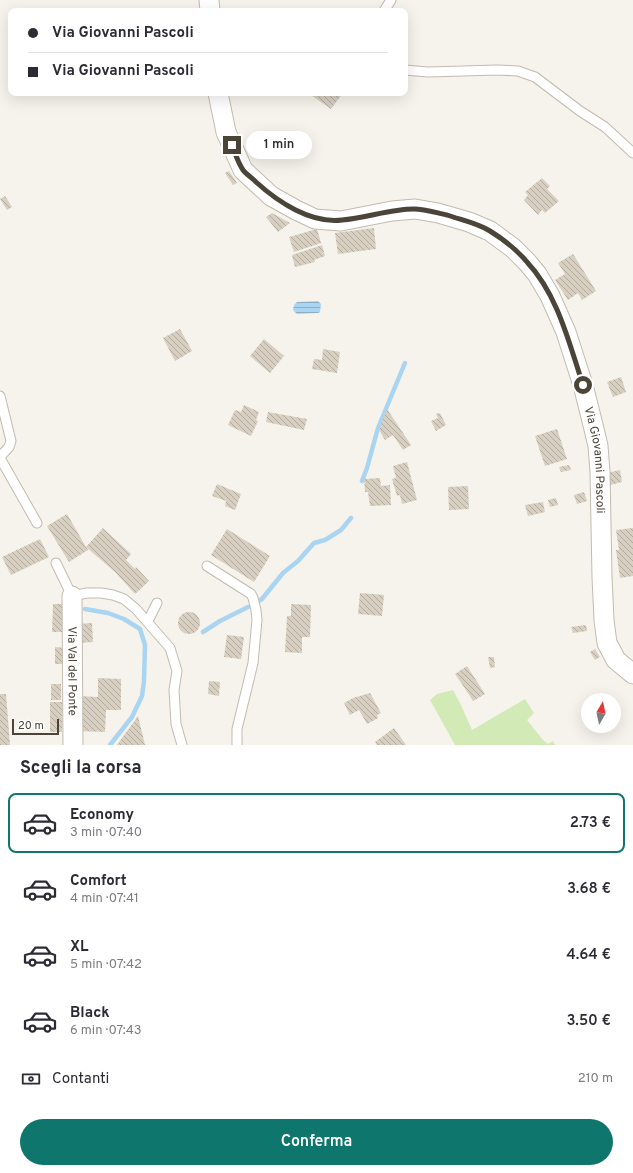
<!DOCTYPE html>
<html lang="it">
<meta charset="utf-8">
<style>
:root{--surface:#fff;--page:#f7f7f7;--text:#2b2b33;--muted:#7c7c81;--line:#e1e1e2;--accent:#0f766e}
body{margin:0;font-family:Overpass,sans-serif;background:var(--page);color:var(--text);height:100vh;display:flex;flex-direction:column;font-size:15px;white-space:nowrap}
*{box-sizing:border-box;margin:0}
p{font-size:13px;color:var(--muted)}
.icon{flex:none;width:22px;height:22px;fill:none;stroke:currentColor;stroke-width:2;stroke-linecap:round;stroke-linejoin:round}
.map{position:relative;height:745px;overflow:hidden}
.details{display:flex;flex-direction:column;background:var(--surface);flex:1}
.details>*{flex:none}
.hud{position:absolute;left:8px;top:8px;width:400px;height:88px;border-radius:8px;box-shadow:0 4px 16px #0002;display:grid;align-content:center;height:88px;padding:0 20px;background:var(--surface)}
.needle{width:26px;rotate:9deg}
.controls{position:absolute;left:581px;top:693px;display:grid;gap:8px}
.controls a{display:grid;place-items:center;width:40px;height:40px;border-radius:50%;background:var(--surface);box-shadow:0 4px 16px #0002;font-size:20px}
.scale{position:absolute;left:12px;bottom:10px;width:47px;box-sizing:border-box;padding-left:4px;border:2px solid #4b4439;border-top:0;font-size:11px;line-height:14px;white-space:nowrap;color:#4b4439;-webkit-text-stroke:3px #fff;paint-order:stroke}
.end{position:absolute;width:18px;height:18px;margin:-9px;border:5px solid #4b4439;background:#fff;box-shadow:0 0 0 2px #fff}
.from{border-radius:50%}
.bubble{position:absolute;height:28px;border-radius:14px;background:var(--surface);box-shadow:0 4px 16px #0002;font-size:13px;font-weight:600;line-height:28px;text-align:center}
.hud b{display:flex;align-items:center;gap:14px;height:38px;font-size:15px}
.hud b+b{border-top:1px solid var(--line)}
.hud i{width:10px;height:10px;background:var(--text)}
ul{padding:0;list-style:none}
li{display:flex;align-items:center;gap:12px;height:60px;margin:0 8px 6px;padding:0 12px;border:2px solid transparent;border-radius:8px}
li div{flex:1}
li b{display:block;font-size:15px}
li em{font-style:normal;font-weight:600}
li.selected{border-color:var(--accent)}
li>.icon{width:36px;height:36px;stroke-width:1.5}
h2{padding:0 20px;font-size:18px;line-height:48px}
.pay{display:flex;align-items:center;gap:10px;height:44px;padding:0 20px;font-size:15px}
.pay p{margin-inline-start:auto}
.cta{display:flex;gap:8px;margin-top:auto;padding:8px 20px}
.cta a{flex:1;height:46px;border-radius:24px;background:var(--accent);color:#fff;font-size:16px;font-weight:600;line-height:46px;text-align:center}
.map>svg:first-child{display:block}
</style>
<div class="map">
<svg width="633" height="745" viewBox="0 0 633 745">
<defs>
<pattern id="water-rules" width="6" height="5" patternUnits="userSpaceOnUse"><rect width="6" height="5" fill="#a9d4f2"/><path d="M0 2.5h6" fill="none" stroke="#8caec5"/></pattern>
<pattern id="building-back-hatch" width="6" height="6" patternUnits="userSpaceOnUse"><rect width="6" height="6" fill="#d8cfc1"/><path d="M-1 5l2 2M0 0l6 6M5-1l2 2" fill="none" stroke="#b1aa9e"/></pattern>
</defs>
<rect width="100%" height="100%" fill="#f6f3ec"/>
<path fill="#d2eab5" d="M453,690L461,705L472,730L525,699L534,713L527,720L543,740L548,744L553,741L555,745H455L430,700L437,694Z"/>
<path fill="url(#water-rules)" d="M318,301L321,304L320,312L318,313L297,314L293,310L294,305L297,302Z"/>
<g fill="none" stroke-linecap="round" stroke-linejoin="round">
<path stroke="#a9d4f2" stroke-width="4.5" d="M362,481L367,468L378,428L405,363
M257,602L262,599L283,573L298,561L314,543L325,540L341,530L351,518
M85,609L108,613L124,619L140,629L145,645L144,681L142,696L132,717L110,745
M203,632L220,621L248,607"/>
</g>
<path fill="url(#building-back-hatch)" d="M308,93H343L331,109Z
M229,171L237,183L233,185L225,173Z
M542,178L550,186L547,189L559,201L545,213L542,210L538,215L524,200L528,195L525,192Z
M5,196L12,207L7,210L0,199Z
M272,213L290,223L278,232L266,217Z
M374,228L376,249L338,254L335,233Z
M317,229L321,243L294,252L289,237Z
M322,245L325,256L314,260L315,262L295,267L292,255Z
M573,254L596,291L582,300L578,293L568,300L555,280L565,274L558,263Z
M180,329L192,351L175,361L163,338Z
M264,339L284,356L270,373L250,356Z
M323,349L340,352L337,373L312,369L314,359L322,360Z
M621,377L626,392L613,397L607,382Z
M244,405L259,412L256,420L258,421L251,436L228,425L235,410L241,412Z
M387,409L411,445L403,450L393,435L385,440L379,430Z
M268,412L307,419L304,430L266,422Z
M440,413L446,425L436,431L431,421L438,418L436,414Z
M557,429L567,459L545,466L535,436Z
M407,462L417,500L402,504L400,495L397,496L392,479L396,478L393,466Z
M569,465L571,470L561,472L559,467Z
M620,470L622,482L610,485L607,473Z
M380,478L381,486L390,485L391,505L370,506L368,492H365L364,479Z
M217,484L241,494L235,510L225,506L226,501L212,496Z
M468,486L469,509L449,510L448,487Z
M584,492L587,501L577,504L574,495Z
M556,498L558,505L550,507L548,500Z
M543,502L545,512L528,516L525,505Z
M67,514L86,547L103,528L131,554L126,560L135,569L136,567L149,581L135,594L115,572L86,547L88,550L69,562L47,526Z
M633,528V576L620,578L616,550H619L616,530Z
M227,529L270,556L254,582L211,555Z
M40,539L49,557L11,575L2,557Z
M360,593L384,595L382,616L358,614Z
M53,604H68L67,632H52Z
M291,604L311,605L310,637H302V653L285,652L287,616H291Z
M178 623a11 11 0 1 1 22 0a11 11 0 1 1-22 0Z
M92,623L93,642L78,643L77,624Z
M586,625L587,631L573,633L571,627Z
M227,635L244,637L241,659L224,657Z
M55,647L67,648L66,664H55Z
M595,649L600,657L595,660L590,652Z
M488,657H494L495,667L490,668Z
M467,666L485,694L473,701L462,684L455,674Z
M98,678L121,679V710H106L105,732L77,731V696L98,697Z
M209,681L220,682L219,696L208,694Z
M51,684H61V700H51Z
M370,693L381,713L377,715L378,718L367,724L359,710L350,715L344,703L353,698Z
M0,694H6L10,745H0Z
M50,702H62V732H50Z
M138,716L145,745H117Z
M394,728L406,745H377L375,742Z"/>
<g fill="none" stroke-linecap="round" stroke-linejoin="round">
<defs>
<path id="service" d="M384,11L391,0
M405,70L428,72L497,70L518,71L535,77L580,111L605,127L633,153
M0,396L11,441L9,447L0,457
M0,458L37,523
M56,563L72,596L87,593H101L113,595L124,599L136,609L170,648L177,671L174,690L176,724L182,745
M207,566L251,594L253,598L256,610L257,620L253,663L237,729V745
M148,621L157,603"/>
<g id="minor">
<path d="M209,0L210,11"/>
<path id="s1" d="M218,93L226,132L243,170L271,196L296,210L315,219L341,221L392,211L415,209L438,213L469,222L490,231L513,248L527,262L537,274L550,296L566,332L583,385L594,429L598,446L600,472L602,577L604,620L607,643L616,660L633,674"/>
<path id="s2" d="M72,596L73,745"/>
</g>
</defs>
<use href="#service" stroke="#c2bbae" stroke-width="11"/>
<use href="#minor" stroke="#c2bbae" stroke-width="21"/>
<use href="#service" stroke="#fff" stroke-width="9"/>
<use href="#minor" stroke="#fff" stroke-width="19"/>
</g>
<g fill="none" stroke-linecap="round" stroke-linejoin="round">
<path stroke="#4b4439" stroke-width="5" d="M232,145C235,153 238,163 243,170C246,174 252,178 256,182C278,202 311,224 342,220C366,218 390,209 414,209C425,209 437,213 447,215C461,220 477,223 490,231C503,239 517,250 527,262C558,295 569,343 583,385"/>
</g>
<g text-anchor="middle" stroke-width="3" stroke-linejoin="round" paint-order="stroke">
<g font-size="12" fill="#4b4439" stroke="#fff">
<text dy="4" stroke="none"><textPath href="#s1" startOffset="610">Via Giovanni Pascoli</textPath></text>
<text dy="4" stroke="none"><textPath href="#s2" startOffset="75">Via Val del Ponte</textPath></text>
</g>
</g>
</svg>
<div class="controls">
<a><svg class="needle" viewBox="-14 -14 28 28"><path d="M0-13l5 13h-10z" fill="#e53935"/><path d="M0 13l5-13h-10z" fill="#7c7c81"/></svg></a>
</div>
<div class="scale">20 m</div>
<i class="end from" style="left:583px;top:385px"></i>
<i class="end" style="left:232px;top:145px"></i>
<div class="bubble" style="left:246px;top:131px;width:66px">1 min</div>
<div class="hud">
<b><i class="from"></i>Via Giovanni Pascoli</b>
<b><i></i>Via Giovanni Pascoli</b>
</div>
</div>
<section class="details">
<h2>Scegli la corsa</h2>
<ul>
<li class="selected"><svg class="icon" aria-label="car" viewBox="0 0 24 24"><path d="M5 17H2v-5l4-1 3-4h7l3 4 3 1v5h-3M9 17h6M6 11h13"/><circle cx="7" cy="17" r="2"/><circle cx="17" cy="17" r="2"/></svg><div><b>Economy</b><p>3 min · 07:40</p></div><em>2.73 €</em></li>
<li><svg class="icon" aria-label="car" viewBox="0 0 24 24"><path d="M5 17H2v-5l4-1 3-4h7l3 4 3 1v5h-3M9 17h6M6 11h13"/><circle cx="7" cy="17" r="2"/><circle cx="17" cy="17" r="2"/></svg><div><b>Comfort</b><p>4 min · 07:41</p></div><em>3.68 €</em></li>
<li><svg class="icon" aria-label="car" viewBox="0 0 24 24"><path d="M5 17H2v-5l4-1 3-4h7l3 4 3 1v5h-3M9 17h6M6 11h13"/><circle cx="7" cy="17" r="2"/><circle cx="17" cy="17" r="2"/></svg><div><b>XL</b><p>5 min · 07:42</p></div><em>4.64 €</em></li>
<li><svg class="icon" aria-label="car" viewBox="0 0 24 24"><path d="M5 17H2v-5l4-1 3-4h7l3 4 3 1v5h-3M9 17h6M6 11h13"/><circle cx="7" cy="17" r="2"/><circle cx="17" cy="17" r="2"/></svg><div><b>Black</b><p>6 min · 07:43</p></div><em>3.50 €</em></li>
</ul>
<div class="pay"><svg class="icon" aria-label="cash" viewBox="0 0 24 24"><path d="M3 7h18v10H3z"/><circle cx="12" cy="12" r="2"/></svg>Contanti<p>210 m</p></div>
<div class="cta"><a>Conferma</a></div>
</section>
